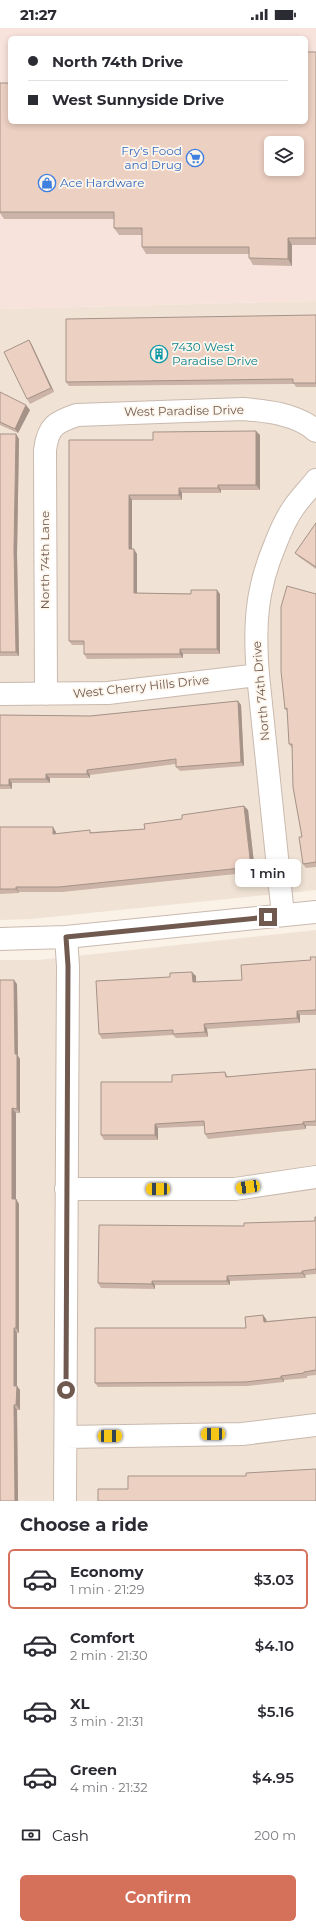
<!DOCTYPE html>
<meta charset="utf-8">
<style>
:root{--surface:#fff;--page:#f2f2f3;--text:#2b2b33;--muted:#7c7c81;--line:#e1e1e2;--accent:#d5705b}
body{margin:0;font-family:Montserrat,sans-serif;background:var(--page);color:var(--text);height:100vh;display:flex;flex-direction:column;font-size:15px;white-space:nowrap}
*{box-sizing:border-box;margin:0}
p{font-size:13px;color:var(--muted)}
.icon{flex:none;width:22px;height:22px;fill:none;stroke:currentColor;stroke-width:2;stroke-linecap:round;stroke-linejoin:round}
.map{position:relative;height:1473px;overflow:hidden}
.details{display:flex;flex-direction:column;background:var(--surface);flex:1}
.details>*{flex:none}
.guide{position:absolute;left:8px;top:8px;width:300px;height:88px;border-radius:6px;box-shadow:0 2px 6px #0003;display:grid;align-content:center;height:88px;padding:0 20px;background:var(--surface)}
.buttons{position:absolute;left:264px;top:108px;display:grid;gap:8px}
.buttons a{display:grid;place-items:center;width:40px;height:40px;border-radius:6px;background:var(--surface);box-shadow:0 2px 6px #0003;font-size:20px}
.end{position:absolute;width:18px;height:18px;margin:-9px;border:5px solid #70594e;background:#fff;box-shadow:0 0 0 2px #fff}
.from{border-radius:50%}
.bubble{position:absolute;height:28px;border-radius:6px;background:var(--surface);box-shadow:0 2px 6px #0003;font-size:13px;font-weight:600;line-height:28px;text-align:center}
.car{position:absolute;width:12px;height:24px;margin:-12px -6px;border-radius:5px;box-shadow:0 0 3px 1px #0007;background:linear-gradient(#f5c518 24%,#345 0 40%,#f5c518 0 76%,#345 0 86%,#f5c518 0)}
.guide b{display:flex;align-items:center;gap:14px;height:38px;font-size:15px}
.guide b+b{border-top:1px solid var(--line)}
.guide i{width:10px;height:10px;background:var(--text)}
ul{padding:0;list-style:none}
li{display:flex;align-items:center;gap:12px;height:60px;margin:0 8px 6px;padding:0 12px;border:2px solid transparent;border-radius:6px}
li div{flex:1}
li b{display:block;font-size:15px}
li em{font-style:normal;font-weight:600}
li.selected{border-color:var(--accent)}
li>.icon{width:36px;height:36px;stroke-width:1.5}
h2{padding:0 20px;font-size:18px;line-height:48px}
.pay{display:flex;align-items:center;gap:10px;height:44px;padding:0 20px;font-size:15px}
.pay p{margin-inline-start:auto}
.primary-button{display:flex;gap:8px;margin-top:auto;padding:8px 20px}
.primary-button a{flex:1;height:46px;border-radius:6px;background:var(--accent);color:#fff;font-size:16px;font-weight:600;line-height:46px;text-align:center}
.status{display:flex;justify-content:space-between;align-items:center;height:28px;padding:0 20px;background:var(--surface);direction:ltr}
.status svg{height:11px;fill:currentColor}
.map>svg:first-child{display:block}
</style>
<div class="status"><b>21:27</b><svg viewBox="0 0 49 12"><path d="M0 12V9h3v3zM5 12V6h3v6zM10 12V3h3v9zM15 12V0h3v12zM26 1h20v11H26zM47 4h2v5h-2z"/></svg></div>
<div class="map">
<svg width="316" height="1473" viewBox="0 0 316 1473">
<rect width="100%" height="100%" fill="#faf1e7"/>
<path fill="#f0e3d6" d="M316,273V862L31,891L0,892V281Z
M316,902V1473H0V932H39Z"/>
<path fill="#f8e3dc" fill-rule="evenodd" d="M0,0H316V273L0,281ZM10,10H306V94H10ZM271,115H297V141H271Z"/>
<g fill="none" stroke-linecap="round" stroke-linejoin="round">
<defs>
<path id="minor" d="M0,666L108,665L258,647
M46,666L45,422C48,398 56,394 77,387L243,381C267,383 297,386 316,403
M283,887L258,647C254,598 256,562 275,517C280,504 286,490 294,479C301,469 309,461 316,452
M0,911L66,909L316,884
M66,1161H235L316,1149
M66,1409L242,1406L316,1397
M65,1473L68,938L66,909"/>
</defs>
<use href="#minor" stroke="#cab9ae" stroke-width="24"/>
<use href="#minor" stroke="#fff" stroke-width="22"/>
</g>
<path fill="#cbb3a7" d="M316,24V217H292V238L253,237L249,230V226H146L142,219V207H119L114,200V191H4L0,185V55L10,94Z
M316,287V359H296L294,356L69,358L66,354Z
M29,312L32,317L54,364L30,376L27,371Z
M0,364L30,382L18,405L0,397Z
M0,406H16L19,411L17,526L19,628H0Z
M260,407V462H221V465H182V472H132V521L137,526V565L220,566V626H183V630L87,631L84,626V617H72L69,613V412H153Z
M316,495V541L299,529L295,525Z
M316,566V839L306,840L303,836L302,809L292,720L289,716L288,684L285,681Z
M238,673L241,677L244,738L180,743L176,739V736L90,747V750H50V755H12V761H0V687L90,688Z
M244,778L248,782L255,844L62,864H19V865L0,866V799L56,804V806L92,804L145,801L182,791Z
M316,929V987H300V995L207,1001L208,1009L176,1010L173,1007L102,1011L99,1006L170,949L196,948V954L242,952L311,932Z
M0,952L17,956L18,1028L20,1031V1085H16V1171L19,1176V1305H17V1358L20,1362V1382H17L18,1473H0Z
M316,1041V1098H306V1101L208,1111L205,1106V1098L158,1100V1112H104L101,1107L172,1054L225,1044L228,1049Z
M316,1189V1246L305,1247L306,1250L230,1253V1257H155V1261L101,1260L98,1255L244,1198L315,1193Z
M263,1287L266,1291L267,1293L316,1289V1347L307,1348V1350L284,1352V1354L248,1358L98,1359L95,1355L246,1300Z"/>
<path fill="#a59288" d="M288,210L292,217V238L288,231Z
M29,312L32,317L54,364L51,360Z
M26,377L30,382L18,405L15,401Z
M256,403L260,407V462L256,457Z
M16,406L19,411L17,526L19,628L16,624L14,521Z
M218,457L221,462V465L218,460Z
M179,460L182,465V472L179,467Z
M129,467L132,472V526L129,521Z
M134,521L137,526V569L134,565Z
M217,562L220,566V626L217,621Z
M180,621L183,626V630L180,626Z
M238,673L241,677L244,738L241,734Z
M87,742L90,747V750L87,746Z
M46,746L50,750V755L46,751Z
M9,751L12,755V761L9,757Z
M244,778L248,782L255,844L251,839Z
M53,799L56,804V811L53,806Z
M16,859L19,864V865L16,861Z
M192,944L196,948V958L193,954Z
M14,952L17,956L18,1028L20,1031V1085L17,1081L15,1026Z
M297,983L300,987V995L297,990Z
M204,996L207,1001L208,1009L205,1004Z
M12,1080L16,1085V1171L19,1176V1305L16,1300L12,1171Z
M303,1094L306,1098V1101L303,1096Z
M155,1096L158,1100V1112L155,1107Z
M302,1243L305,1247L306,1250L302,1245Z
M227,1248L230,1253V1257L227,1253Z
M152,1253L155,1257V1261L152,1256Z
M263,1287L266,1291L267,1298L264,1294Z
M14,1300L17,1305V1358L20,1362V1382L16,1377L14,1358Z
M281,1348L284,1352V1354L281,1350Z
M14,1377L17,1382L18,1473H15Z"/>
<path fill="#ecd0c2" stroke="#a59288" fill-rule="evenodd" d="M306,24H316V210H288V231L249,230V219H142V200H114V184H0V55H10V94H306ZM271,115H297V141H271Z
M316,287V355H293V351L66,354V291Z
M29,312L51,360L27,371L4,324Z
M0,364L26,377L15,401L0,394Z
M256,403V457H218V460H179V467H129V521H134V565L191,566V562H217V621H180V626H84V613H69V412H153V404Z
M0,406H16L14,521L16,624H0Z
M316,495V539L295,525Z
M287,558L316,566V834L303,836L299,809H302L293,759L292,716H289L287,680L285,681L281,643V579Z
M238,673L241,734L176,739V731L87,742V746H46V751H9V757H0V687L90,688Z
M244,778L251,839L59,859H16V861H0V799H53V806L90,802V805L145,801L144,796L182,791V787Z
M310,929H316V982L297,983V990L204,996L205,1004L173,1006V1002L99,1006L96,953L170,949V945L192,944L193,954L242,952L241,937L311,932Z
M0,952H14L15,1026H17V1081L12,1080V1171H16V1300H14V1358H17L16,1377H14L15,1473H0Z
M316,1041V1093L303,1094V1096L205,1106L204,1093L155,1096V1107H101V1054H172V1047L225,1044L226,1049Z
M315,1189H316V1241L302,1243V1245L227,1248V1253H152V1256L98,1255L99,1197L244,1198V1195L315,1193Z
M263,1287L264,1294L316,1289V1342L304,1344V1345L281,1348V1350L245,1354L95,1355V1300H246L245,1289Z
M316,1441V1473H98V1461H128V1448H246V1445Z"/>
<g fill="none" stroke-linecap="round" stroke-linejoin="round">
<path stroke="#70594e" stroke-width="5" d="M66,1362L68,938L66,909L268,889"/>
</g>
<defs>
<symbol id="supermarket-ring" viewBox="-11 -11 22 22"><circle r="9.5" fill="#fdf6ed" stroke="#3f7fe0" stroke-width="1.5"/><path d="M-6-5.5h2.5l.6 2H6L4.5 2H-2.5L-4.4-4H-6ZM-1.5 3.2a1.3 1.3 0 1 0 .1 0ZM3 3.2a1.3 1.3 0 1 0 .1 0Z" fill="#3f7fe0"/></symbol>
<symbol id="shop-ring" viewBox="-11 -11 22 22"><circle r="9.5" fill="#fdf6ed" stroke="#3f7fe0" stroke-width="1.5"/><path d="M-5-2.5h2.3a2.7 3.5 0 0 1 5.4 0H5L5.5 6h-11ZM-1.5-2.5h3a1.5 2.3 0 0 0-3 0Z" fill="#3f7fe0"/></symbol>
<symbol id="building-ring" viewBox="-11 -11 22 22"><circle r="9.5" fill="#fdf6ed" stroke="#0f9aa8" stroke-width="1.5"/><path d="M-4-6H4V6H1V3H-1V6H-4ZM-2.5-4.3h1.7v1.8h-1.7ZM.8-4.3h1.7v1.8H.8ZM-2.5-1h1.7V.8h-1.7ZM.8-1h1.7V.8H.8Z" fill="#0f9aa8"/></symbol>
</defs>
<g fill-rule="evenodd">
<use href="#supermarket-ring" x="185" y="120" width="20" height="20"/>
<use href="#shop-ring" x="37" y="145" width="20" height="20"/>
<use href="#building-ring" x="149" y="316" width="20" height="20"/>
</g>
<g text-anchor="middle" stroke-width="3.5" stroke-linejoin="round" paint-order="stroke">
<g font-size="12" fill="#366cbe" stroke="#fdf6ed" text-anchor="end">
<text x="182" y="127">Fry's Food<tspan x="182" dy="14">and Drug</tspan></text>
<text x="60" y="159" text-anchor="start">Ace Hardware</text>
</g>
<g font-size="12" fill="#0d838f" stroke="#fdf6ed" text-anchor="start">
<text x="172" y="323">7430 West<tspan x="172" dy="14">Paradise Drive</tspan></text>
</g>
<g font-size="12" fill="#70594e" stroke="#fdf6ed">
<text transform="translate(184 383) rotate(-1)" y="4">West Paradise Drive</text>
<text transform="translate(45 532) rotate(-90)" y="4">North 74th Lane</text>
<text transform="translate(141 659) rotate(-6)" y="4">West Cherry Hills Drive</text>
<text transform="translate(261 663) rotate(-95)" y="4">North 74th Drive</text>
</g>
</g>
</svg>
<div class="buttons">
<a><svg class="icon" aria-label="layers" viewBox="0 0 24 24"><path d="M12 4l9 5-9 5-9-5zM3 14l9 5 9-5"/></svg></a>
</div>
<i class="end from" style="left:66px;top:1362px"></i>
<i class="end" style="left:268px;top:889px"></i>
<div class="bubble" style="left:235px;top:831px;width:66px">1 min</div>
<i class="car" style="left:248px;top:1159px;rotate:262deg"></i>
<i class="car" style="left:158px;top:1161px;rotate:270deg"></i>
<i class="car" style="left:213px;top:1406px;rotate:269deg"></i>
<i class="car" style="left:110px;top:1408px;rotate:89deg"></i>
<div class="guide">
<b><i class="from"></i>North 74th Drive</b>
<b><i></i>West Sunnyside Drive</b>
</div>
</div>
<section class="details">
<h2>Choose a ride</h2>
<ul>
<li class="selected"><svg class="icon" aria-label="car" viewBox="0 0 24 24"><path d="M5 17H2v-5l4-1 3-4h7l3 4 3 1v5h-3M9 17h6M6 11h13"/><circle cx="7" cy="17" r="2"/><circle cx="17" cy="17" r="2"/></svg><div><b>Economy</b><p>1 min · 21:29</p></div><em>$3.03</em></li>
<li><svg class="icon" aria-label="car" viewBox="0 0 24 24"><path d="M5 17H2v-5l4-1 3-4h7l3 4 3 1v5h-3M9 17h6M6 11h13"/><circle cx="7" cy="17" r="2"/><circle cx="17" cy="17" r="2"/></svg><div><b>Comfort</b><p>2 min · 21:30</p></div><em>$4.10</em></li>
<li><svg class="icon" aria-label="car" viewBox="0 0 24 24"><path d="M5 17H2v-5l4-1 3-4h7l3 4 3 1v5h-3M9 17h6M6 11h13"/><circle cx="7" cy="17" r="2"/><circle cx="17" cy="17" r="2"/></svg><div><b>XL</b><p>3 min · 21:31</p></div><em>$5.16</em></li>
<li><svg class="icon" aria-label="car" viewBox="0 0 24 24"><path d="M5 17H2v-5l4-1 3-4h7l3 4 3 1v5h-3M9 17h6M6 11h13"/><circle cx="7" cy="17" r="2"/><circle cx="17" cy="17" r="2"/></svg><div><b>Green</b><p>4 min · 21:32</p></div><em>$4.95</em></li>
</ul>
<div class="pay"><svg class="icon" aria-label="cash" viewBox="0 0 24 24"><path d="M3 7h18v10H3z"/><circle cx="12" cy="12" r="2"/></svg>Cash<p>200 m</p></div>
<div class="primary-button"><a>Confirm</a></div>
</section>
